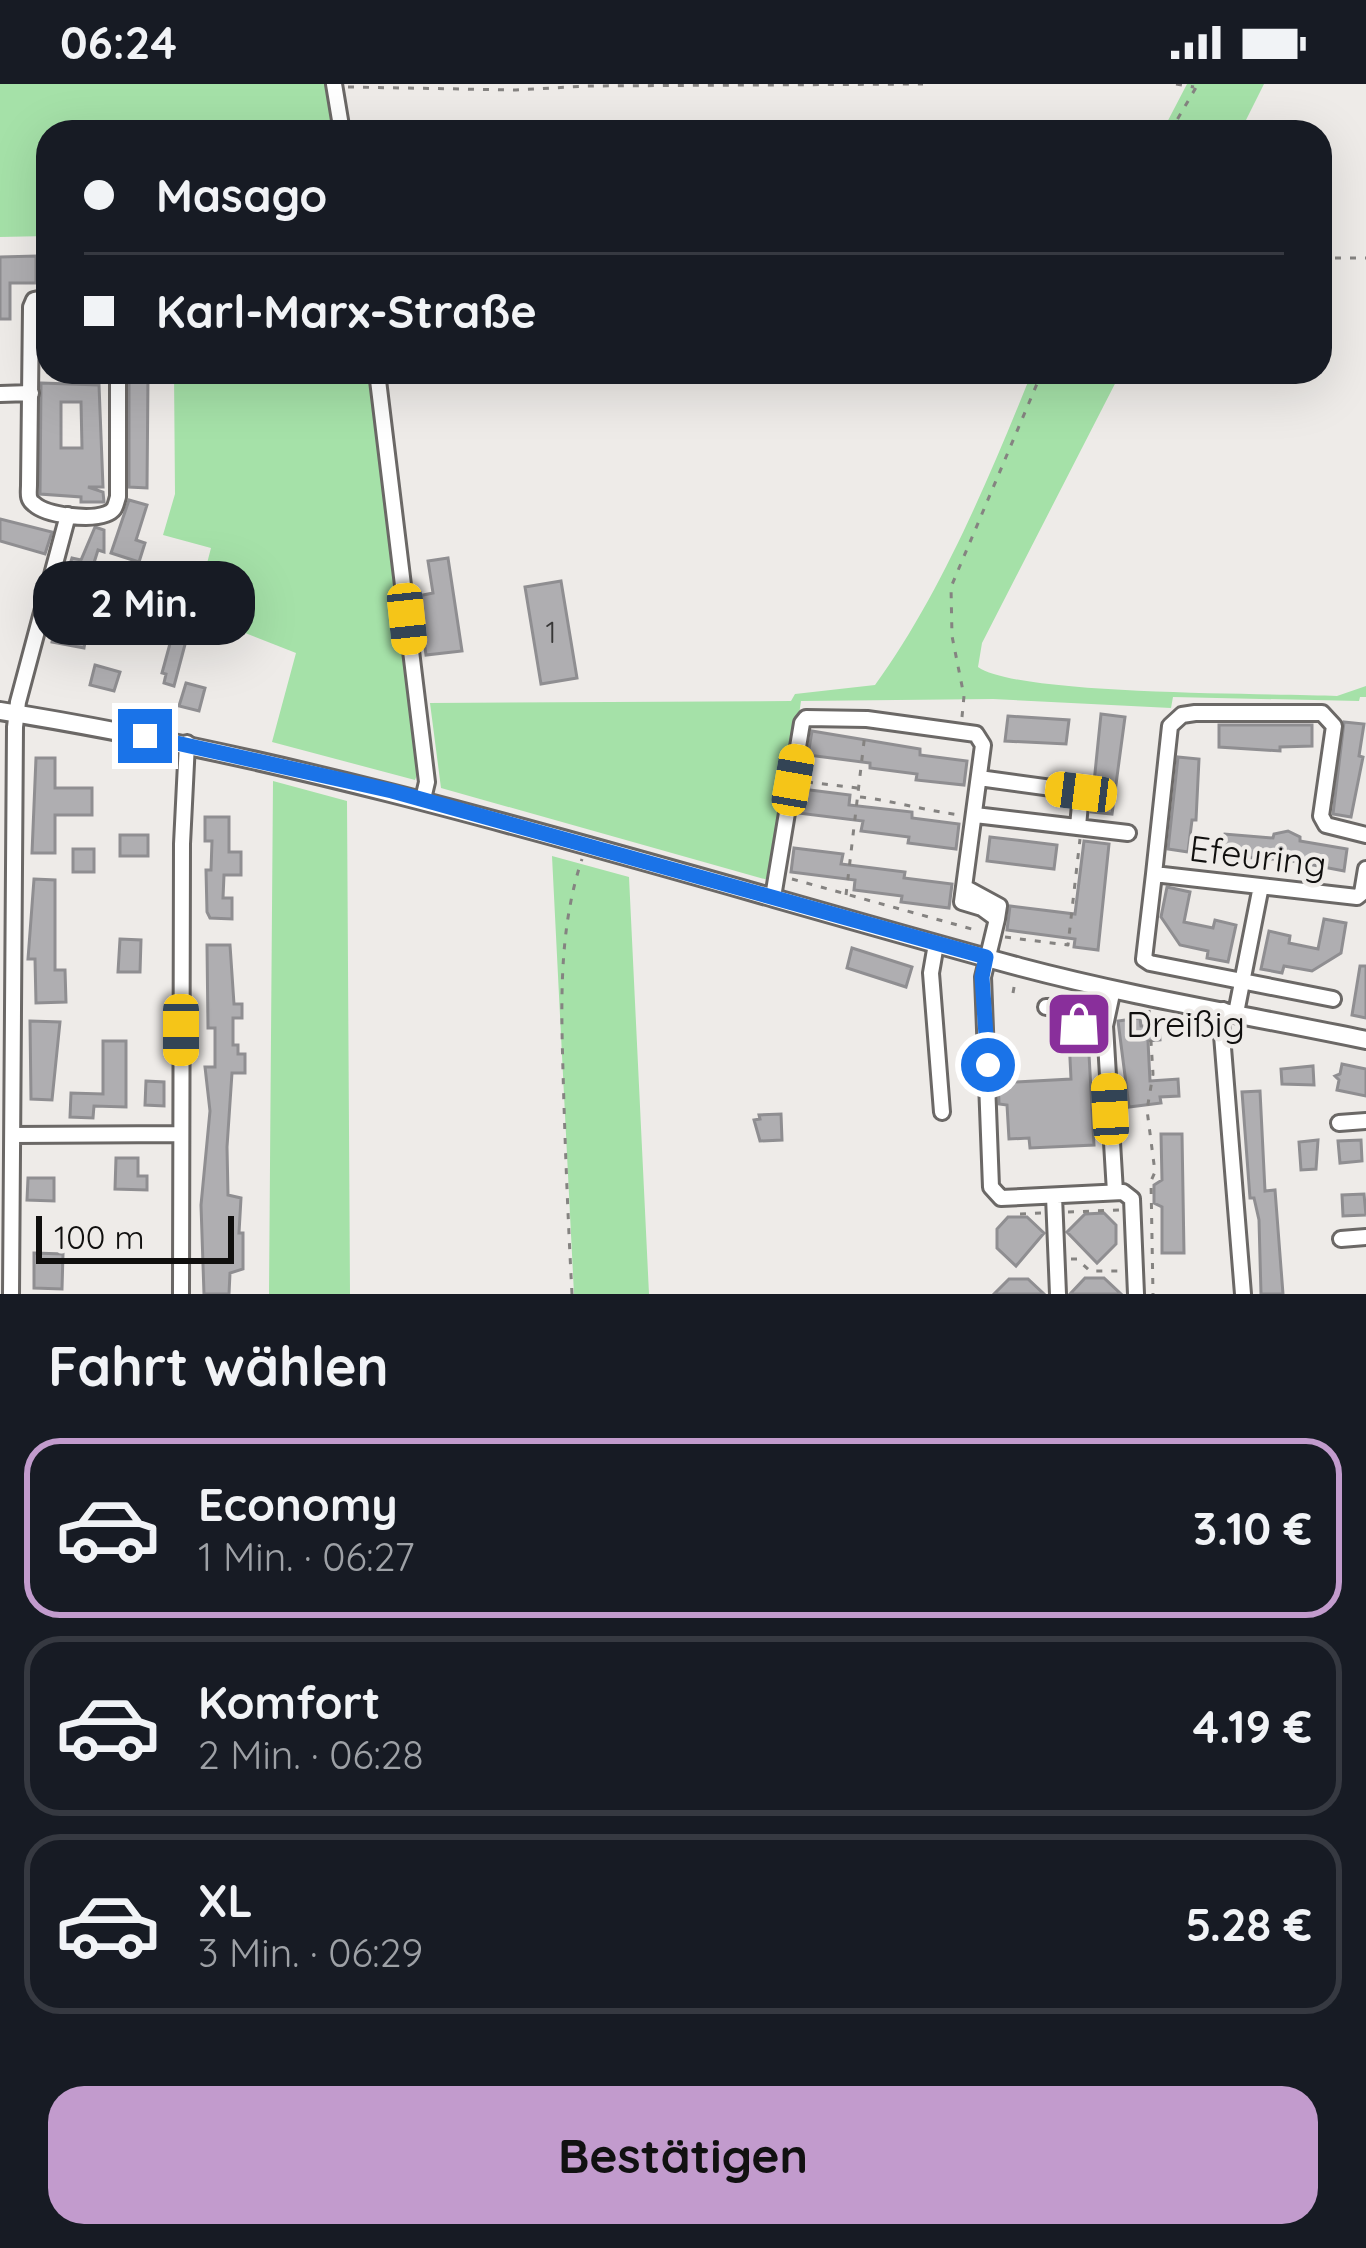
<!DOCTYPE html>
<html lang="de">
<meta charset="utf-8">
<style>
:root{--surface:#171b24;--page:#242831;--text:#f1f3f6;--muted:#9ea1a6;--line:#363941;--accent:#c29bcd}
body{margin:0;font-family:Quicksand,sans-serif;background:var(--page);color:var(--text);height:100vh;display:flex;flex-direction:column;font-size:45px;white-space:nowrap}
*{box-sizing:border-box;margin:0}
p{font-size:39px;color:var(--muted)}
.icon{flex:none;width:66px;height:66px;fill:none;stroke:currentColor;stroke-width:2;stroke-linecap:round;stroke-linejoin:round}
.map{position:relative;height:1210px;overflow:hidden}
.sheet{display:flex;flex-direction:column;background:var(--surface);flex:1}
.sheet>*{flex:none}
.banner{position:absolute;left:36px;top:36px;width:1296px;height:264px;border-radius:36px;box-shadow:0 12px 48px #0002;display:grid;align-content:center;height:264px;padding:0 48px;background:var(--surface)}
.scale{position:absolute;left:36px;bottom:30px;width:198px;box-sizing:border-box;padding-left:12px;border:6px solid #100f0e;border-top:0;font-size:33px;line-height:42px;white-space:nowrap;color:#100f0e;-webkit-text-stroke:9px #eeebe8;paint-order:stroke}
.end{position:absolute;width:54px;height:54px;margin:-27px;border:15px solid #1a73e8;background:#fff;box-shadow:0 0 0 6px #fff}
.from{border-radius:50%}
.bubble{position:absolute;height:84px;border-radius:36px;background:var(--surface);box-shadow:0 12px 48px #0002;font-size:39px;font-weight:800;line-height:84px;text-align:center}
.car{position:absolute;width:36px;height:72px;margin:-36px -18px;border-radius:15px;box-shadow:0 0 9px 3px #0007;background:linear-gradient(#f5c518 24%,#345 0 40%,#f5c518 0 76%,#345 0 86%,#f5c518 0)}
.banner b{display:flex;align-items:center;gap:42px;height:114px;font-size:45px}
.banner b+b{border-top:3px solid var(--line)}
.banner i{width:30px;height:30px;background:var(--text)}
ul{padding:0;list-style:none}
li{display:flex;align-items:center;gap:36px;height:180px;margin:0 24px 18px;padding:0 24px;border:6px solid var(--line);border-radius:36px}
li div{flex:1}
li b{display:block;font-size:45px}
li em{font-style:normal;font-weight:800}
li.active{border-color:var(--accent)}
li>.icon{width:108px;height:108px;stroke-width:1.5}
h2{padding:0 48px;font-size:54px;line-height:144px}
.button{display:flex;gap:24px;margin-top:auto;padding:24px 48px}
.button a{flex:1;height:138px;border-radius:36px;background:var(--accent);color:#111;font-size:48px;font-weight:800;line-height:138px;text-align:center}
.status{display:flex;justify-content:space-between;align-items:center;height:84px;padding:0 60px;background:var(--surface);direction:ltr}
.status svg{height:33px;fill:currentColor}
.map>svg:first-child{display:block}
</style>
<div class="status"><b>06:24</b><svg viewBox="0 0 49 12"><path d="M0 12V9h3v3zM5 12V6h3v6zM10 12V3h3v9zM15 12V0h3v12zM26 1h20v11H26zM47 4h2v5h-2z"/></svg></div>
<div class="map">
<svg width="1366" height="1210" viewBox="0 0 1366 1210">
<rect width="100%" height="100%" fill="#eeebe8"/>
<path fill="#a5e1a8" d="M0,0H329L336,48H48V152L0,153Z
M1187,0H1264L1240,48H1162Z
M174,288H372L420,683L415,696L272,658L296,569L194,529L211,464L163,451L175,410Z
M1032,288H1121L982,559L978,583C1019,612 1273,609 1337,612L1366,602V613H1360L1359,617L1173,613L1171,624L993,615L801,617L775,798L441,704L430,619L791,617L795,610L875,601C940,512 991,390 1032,288Z
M273,697L347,717L350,1210H269Z
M552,772L629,793L649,1210H574Z"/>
<path fill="#afaeb1" stroke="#8f8e91" stroke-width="3" fill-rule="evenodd" d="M36,172V199H10V235H0V173Z
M129,292H148L147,404L129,403Z
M41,299L99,301L103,403H88L103,408L104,418H81V413L40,410ZM61,318H81L82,364H61Z
M129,416L147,421L136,456L145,459L139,478L111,469Z
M0,435L52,448L45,470L0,457Z
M95,443L104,446V468L98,466L88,498L66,492L72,474L81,476Z
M448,474L462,567L426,571L418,512L433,509L428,477Z
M561,497L577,594L541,600L525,503Z
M143,522L192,534L174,602L164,599L166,590L162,589L171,556L137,547Z
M73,526L90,528L84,564L52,558L54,544L70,547Z
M95,581L120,588L114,607L90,601Z
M186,599L205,604L199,627L179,622Z
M1101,630L1125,633L1112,730L1091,728Z
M1008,632L1069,636L1066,660L1005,657Z
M1344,638L1364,640L1359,672L1363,673L1351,733L1333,730Z
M1219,641H1312V662L1280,663V667L1219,663Z
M812,647L920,665V671L967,677L964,701L916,696L917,690L870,684V679L808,671Z
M1178,673L1199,675L1196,736H1192L1188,768L1168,765Z
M36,674H55V704H92V731H55V769H32Z
M802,705L850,711L849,721L912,728V734L959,740L956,765L908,759L909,753L861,747L863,737L798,729Z
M205,733H229V768H241V791H224L223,814H232V835L210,834L207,828L206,786H211L212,757H205Z
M1288,747L1300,753V757L1347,765L1344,787L1287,776L1223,772L1225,750L1273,754L1274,750Z
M120,751H148V772H120Z
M990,753L1057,761L1054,785L987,777Z
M1084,757L1109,760L1098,866L1074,863L1075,855L1007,846L1010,822L1075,830Z
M794,764L843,770L841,780L905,788L904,794L952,800L949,824L901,818L902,812L854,806L855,796L791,788Z
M73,765H94V788H73Z
M34,795L55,796V886H65L66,918L36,919L35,875H28Z
M1167,803L1190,808L1184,838L1213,844L1215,836L1236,841L1228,878L1207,874L1208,867L1180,861L1161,833Z
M1324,835L1346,839L1341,869L1312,887L1284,882L1282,889L1261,885L1269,847L1290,852L1289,859L1318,865Z
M120,855L141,856L140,888H118Z
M207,861H230L234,920H242V934H233V961H238V970H245V989H232L227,1063L228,1111L241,1114L239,1149H243V1185L230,1189L229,1210H204L201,1121L210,1027L205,983H215V944H208Z
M852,864L912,883L906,903L847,884Z
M1360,882H1366V934L1352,931Z
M1068,934H1087L1094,1061L1030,1064L1029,1054L1009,1055L1007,1021L999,1020L998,988L1016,990L1015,998L1071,995Z
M1140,934L1141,942H1159L1160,956L1148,957L1150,997L1178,995L1179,1012L1160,1013L1161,1019L1129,1023L1118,937Z
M30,937L60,938L52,1016L31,1015Z
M103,957H126V1023L94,1022L93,1034L70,1033L71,1009L103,1010Z
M1342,980L1366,985V1012L1337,1006L1339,996L1335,992L1340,990Z
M1313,982L1314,1001L1282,1000L1281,985Z
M146,997L164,998V1022L145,1021Z
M1260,1007L1265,1107L1275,1106L1283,1210H1261L1259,1136L1254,1114H1250L1242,1008Z
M781,1030L782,1056L760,1057L754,1036L760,1035L759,1031Z
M1161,1050H1182L1184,1169H1162V1123L1154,1119V1101L1162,1096Z
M1318,1056L1316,1085L1301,1086L1299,1058Z
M1361,1056L1362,1077L1340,1079L1338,1057Z
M116,1074H138V1092H147V1106L115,1105Z
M28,1094H54V1117L27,1116Z
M1364,1110L1366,1131L1343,1132L1342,1111Z
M1104,1129L1116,1141V1160L1097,1179L1067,1148L1085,1130Z
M1008,1133H1027L1044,1149L1016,1182L997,1164V1145Z
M34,1169L63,1170L62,1205L34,1204Z
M1085,1194H1104L1121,1210H1070Z
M1009,1195H1028L1044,1210H994Z"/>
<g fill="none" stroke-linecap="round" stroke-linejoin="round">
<defs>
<path id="minor" d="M334,0L342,48
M48,213L34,216L31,223L29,401C29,409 27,415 34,420C47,432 90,436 106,430C116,426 115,422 118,413V288
M377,288L427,698L423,715
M0,310L31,309
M979,694L1081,708L1078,743
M975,731L1128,749
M1366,751L1326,741L1321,732L1334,642L1322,629H1195L1182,631L1170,642L1154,790L1357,813L1362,809L1366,785
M1154,790L1144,875L1150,879L1333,915
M964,803L999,822L997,835
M773,813L802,639L806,634L867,635L976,650L983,661L962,818L982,824L997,835L983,893L991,1103L1001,1114L1123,1108L1132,1115L1136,1210
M936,860L931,889L942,1028
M1113,905L1105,942L1115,1108
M1046,923L1109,922
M1223,926L1221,939L1243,1210
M1236,929L1261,802
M1339,1039L1366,1037
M13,1051L180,1050
M1054,1112L1058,1210
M1341,1155L1366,1153
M11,1210L15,643L18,618L68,431
M181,1210L182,760L187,659"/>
<path id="major" d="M0,627C347,682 681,791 1020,883C1133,913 1251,932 1366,956"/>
</defs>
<use href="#minor" stroke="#6b6866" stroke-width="20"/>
<use href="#major" stroke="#6b6866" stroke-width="22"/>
<path stroke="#858381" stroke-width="3" stroke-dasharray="6 9" stroke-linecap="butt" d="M1176,0L1194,3
M348,3L516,6L587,2L923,0
M1170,48L1198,0
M1320,174H1366
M962,633L964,612L952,552L951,503L1042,288
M807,698L857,704
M860,713C895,717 926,727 961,731
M792,795L979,847
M846,811L865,649
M1005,853L1068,861L1080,755
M1013,909L1015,898
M1149,926L1153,990L1147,1026L1155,1088L1151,1097L1153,1210
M1068,1128L1119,1126
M1020,1130L1041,1129
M1071,1175H1077L1090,1187H1122
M572,1210C568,1136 565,1061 563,987C561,916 559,844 582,775"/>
<use href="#minor" stroke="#fff" stroke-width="14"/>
<use href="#major" stroke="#fff" stroke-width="16"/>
</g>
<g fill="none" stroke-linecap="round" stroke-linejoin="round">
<path stroke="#1a73e8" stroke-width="15" d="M145,652L392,707L986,873L982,893L988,981"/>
</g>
<defs>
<symbol id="shop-square" viewBox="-11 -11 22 22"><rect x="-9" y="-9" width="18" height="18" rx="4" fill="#892f9b" stroke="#eeebe8"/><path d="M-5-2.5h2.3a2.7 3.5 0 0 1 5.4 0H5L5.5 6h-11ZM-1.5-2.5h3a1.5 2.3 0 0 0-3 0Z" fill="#fff"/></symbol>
</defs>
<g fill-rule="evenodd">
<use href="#shop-square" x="1041" y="902" width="76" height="76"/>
</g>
<g text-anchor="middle" stroke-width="9" stroke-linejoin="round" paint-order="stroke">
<g font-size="30" fill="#383737">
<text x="551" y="559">1</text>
</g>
<g font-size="36" fill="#100f0e" stroke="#eeebe8">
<text transform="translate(1258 772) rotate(7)" y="13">Efeuring</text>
</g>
<g font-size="36" fill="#100f0e" stroke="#eeebe8" text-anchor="start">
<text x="1126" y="953">Dreißig</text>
</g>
</g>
</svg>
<div class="scale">100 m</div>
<i class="end from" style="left:988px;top:981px"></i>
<i class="end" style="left:145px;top:652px"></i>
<div class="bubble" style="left:33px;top:477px;width:222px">2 Min.</div>
<i class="car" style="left:407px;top:535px;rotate:174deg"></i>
<i class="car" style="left:793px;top:696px;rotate:10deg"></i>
<i class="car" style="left:1081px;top:708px;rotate:277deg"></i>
<i class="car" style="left:181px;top:946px;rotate:180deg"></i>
<i class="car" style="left:1110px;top:1025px;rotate:357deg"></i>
<div class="banner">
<b><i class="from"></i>Masago</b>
<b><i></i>Karl-Marx-Straße</b>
</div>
</div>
<section class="sheet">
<h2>Fahrt wählen</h2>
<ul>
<li class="active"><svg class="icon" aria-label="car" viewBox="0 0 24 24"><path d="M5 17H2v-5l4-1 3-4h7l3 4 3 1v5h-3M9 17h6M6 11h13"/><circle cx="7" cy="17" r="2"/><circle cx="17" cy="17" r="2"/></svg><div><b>Economy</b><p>1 Min. · 06:27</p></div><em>3.10 €</em></li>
<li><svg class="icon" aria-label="car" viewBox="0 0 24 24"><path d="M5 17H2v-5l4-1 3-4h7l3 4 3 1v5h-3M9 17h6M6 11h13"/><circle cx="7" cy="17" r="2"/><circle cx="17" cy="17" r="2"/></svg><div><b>Komfort</b><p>2 Min. · 06:28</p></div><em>4.19 €</em></li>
<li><svg class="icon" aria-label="car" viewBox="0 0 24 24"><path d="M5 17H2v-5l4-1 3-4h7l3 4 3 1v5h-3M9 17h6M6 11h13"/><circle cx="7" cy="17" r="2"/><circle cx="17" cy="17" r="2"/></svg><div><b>XL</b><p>3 Min. · 06:29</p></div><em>5.28 €</em></li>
</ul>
<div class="button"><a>Bestätigen</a></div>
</section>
